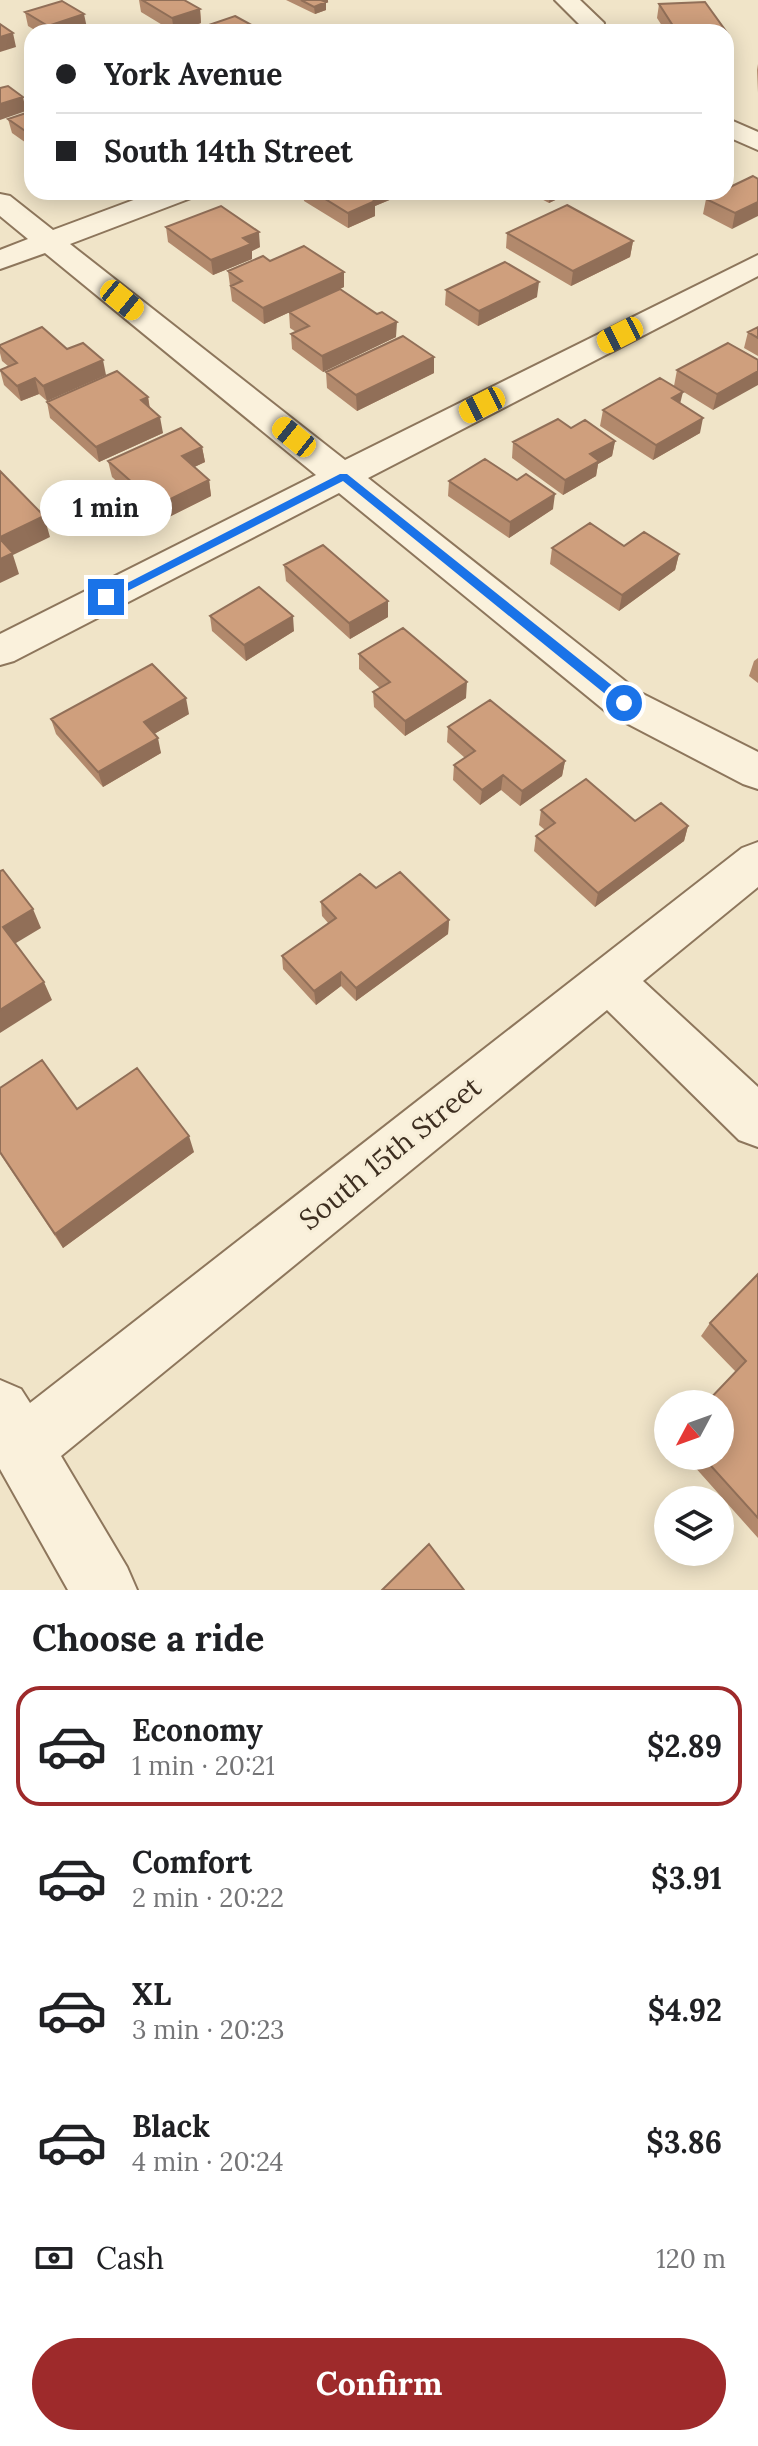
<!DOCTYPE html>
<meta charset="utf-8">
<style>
:root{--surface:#fff;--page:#f2f2f2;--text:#202124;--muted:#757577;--line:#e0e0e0;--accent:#9e2a2b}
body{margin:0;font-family:Lora,serif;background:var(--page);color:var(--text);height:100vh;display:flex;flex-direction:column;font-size:30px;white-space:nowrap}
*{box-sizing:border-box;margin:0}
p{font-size:26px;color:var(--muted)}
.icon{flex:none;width:44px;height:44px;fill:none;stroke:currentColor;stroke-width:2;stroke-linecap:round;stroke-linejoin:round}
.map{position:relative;height:1590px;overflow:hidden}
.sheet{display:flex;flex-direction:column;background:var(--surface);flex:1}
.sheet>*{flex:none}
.guide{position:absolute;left:24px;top:24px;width:710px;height:176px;border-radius:24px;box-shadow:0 4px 20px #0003;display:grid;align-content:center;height:176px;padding:0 32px;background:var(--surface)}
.needle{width:52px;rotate:229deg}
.fabs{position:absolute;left:654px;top:1390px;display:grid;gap:16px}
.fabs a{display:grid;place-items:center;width:80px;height:80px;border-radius:50%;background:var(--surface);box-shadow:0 4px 20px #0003;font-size:40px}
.end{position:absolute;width:36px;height:36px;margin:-18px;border:10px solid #1a73e8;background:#fff;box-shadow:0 0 0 4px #fff}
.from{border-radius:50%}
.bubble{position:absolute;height:56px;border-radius:28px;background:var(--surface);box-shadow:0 4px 20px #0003;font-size:26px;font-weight:700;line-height:56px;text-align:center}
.car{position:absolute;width:24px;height:48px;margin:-24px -12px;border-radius:10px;box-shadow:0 0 6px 2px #0007;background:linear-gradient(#f5c518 24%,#345 0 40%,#f5c518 0 76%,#345 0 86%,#f5c518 0)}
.guide b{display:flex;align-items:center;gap:28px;height:76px;font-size:30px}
.guide b+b{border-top:2px solid var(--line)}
.guide i{width:20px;height:20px;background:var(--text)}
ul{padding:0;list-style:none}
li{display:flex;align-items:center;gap:24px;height:120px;margin:0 16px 12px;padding:0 16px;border:4px solid transparent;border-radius:24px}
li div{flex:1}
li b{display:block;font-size:30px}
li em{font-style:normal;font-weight:700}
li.current{border-color:var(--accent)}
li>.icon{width:72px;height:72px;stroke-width:1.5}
h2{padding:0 32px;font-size:36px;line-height:96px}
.pay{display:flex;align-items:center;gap:20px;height:88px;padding:0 32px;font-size:30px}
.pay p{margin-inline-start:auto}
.button{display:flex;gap:16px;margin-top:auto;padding:16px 32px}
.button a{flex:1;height:92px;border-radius:48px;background:var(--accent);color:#fff;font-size:32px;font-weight:700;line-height:92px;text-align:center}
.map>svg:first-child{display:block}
</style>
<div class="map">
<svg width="758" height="1590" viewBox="0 0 758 1590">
<rect width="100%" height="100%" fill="#f0e4c8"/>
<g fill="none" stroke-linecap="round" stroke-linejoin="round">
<defs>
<path id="minor" d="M555,0H580L604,23L603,32H579L580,25Z
M726,118L758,132V150L726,136Z
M155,192H195L191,198L70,244L345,460L758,255V276L368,478L639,692L758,752V789L743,784L609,714L339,493L14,661L0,665V634L316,475L45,253L0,269V250L28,239L0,216V194L10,196L53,230Z
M758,842V887L643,981L758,1087V1147L739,1140L607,1010L61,1456L127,1567L137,1590H68L0,1469V1380L21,1389L30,1403L742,848Z"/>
</defs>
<use href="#minor" stroke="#8d765c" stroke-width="4"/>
<use href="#minor" fill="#faf1dc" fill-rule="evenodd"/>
</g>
<path fill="#b2896c" d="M139,0H184L200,9L201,23L174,32L141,12Z
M286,0H328V2L326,3V10L315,14Z
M705,2L728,34L726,44V32H666L657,18L659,4Z
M25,12L87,28L76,32H38L28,26Z
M206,26L261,32H207Z
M758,64V93L757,70Z
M32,111V162L31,161L29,145L12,133L8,119Z
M753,176L732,229L703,214L706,199Z
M89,192H122L100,200Z
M303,192H399V196L375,206V216L348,228L304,201Z
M528,192H568V194L549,203Z
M666,192H698L697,196Z
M166,227L260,247L252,251V259L213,275L168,242Z
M507,233L633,241L630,257L571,286L506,248Z
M270,261L344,287L264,324L232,301L228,271Z
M446,290L537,297L478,326L445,305Z
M289,312L396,337L323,372L292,349L291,334L296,332L290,328Z
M758,327V356L744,348L748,332Z
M0,345L67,349L106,375L47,401L39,394L21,401L4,385L0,370L8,366L2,361L0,353Z
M434,357V373L357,411L327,388L326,372Z
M758,360L713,410L674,386L677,370Z
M148,397L150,408L163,433L99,462L50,418L47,402Z
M681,403L700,433L653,460L600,426L603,410Z
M571,428L615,441L612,456L598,464L596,476L563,495L512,458L513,442Z
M202,447L205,462L194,467L209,480L211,496L141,531L118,510L115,494L125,489L112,477L108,461Z
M517,480L553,509L509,538L448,496L449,481Z
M624,546L679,554L675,570L619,611L550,564L552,548Z
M284,565L388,617L350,639L286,581Z
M210,616L294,631L246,661L212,631Z
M359,654L466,698L405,736L374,707L373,692L380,688L359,669Z
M758,658V683L749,676L754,661Z
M189,714L154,734L161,753L103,787L56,734L51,719Z
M448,727L565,761L562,776L520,806L501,790L480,805L453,780L454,765L465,758L447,742Z
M541,810L635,821L688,826L684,841L595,907L534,851L536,836L545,830L539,825Z
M376,888L449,920L448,934L356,1001L341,986L316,1005L283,969L282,956L329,924L322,916L321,902Z
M0,1088L77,1109L194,1152L63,1248L0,1154Z
M758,1274V1538L685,1456H720L736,1372L701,1336L710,1323Z"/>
<path fill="#916f58" d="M318,0H328V2L326,3V10L315,14L314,7Z
M200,9L201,23L174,32L172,18Z
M84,14L87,28L76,32H49L48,26Z
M13,33L16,47L0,52V37Z
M23,97L26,111L0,120V104Z
M99,192H122L100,200Z
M374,192H399V196L375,206V216L348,228V213L366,195Z
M556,192H568V194L549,203L550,195Z
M758,202V216L732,229L735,213Z
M259,232L260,247L252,251V259L213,275L211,260L243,238Z
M633,241L630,257L571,286L573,271Z
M344,272V287L264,324L263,308Z
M539,282L537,297L478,326L479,311Z
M397,322L396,337L323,372L322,356Z
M434,357V373L357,411L356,395Z
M103,360L106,375L47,401L43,386Z
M758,371V385L713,410L717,394Z
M35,378L39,394L21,401L17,386Z
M683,392L679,408L672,398Z
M148,397L150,413L141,400Z
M160,417L163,433L99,462L96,447Z
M703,418L700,433L653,460L656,445Z
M615,441L612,456L598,464L596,476L563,495L565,480L590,454Z
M202,447L205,462L184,472L182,456Z
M209,480L211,496L141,531L138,515Z
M555,494L553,509L509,538L510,522Z
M44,516L50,537L13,555L19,574L0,583V537Z
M679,554L675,570L619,611L622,595Z
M388,601V617L350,639L349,623Z
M293,616L294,631L246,661L244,645Z
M467,682L466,698L405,736V721Z
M186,698L189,714L147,738L144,722Z
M158,738L161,753L103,787L98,772Z
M565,761L562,776L520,806L522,791Z
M503,775L501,790L480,805L482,790Z
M688,826L684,841L595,907L598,893Z
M33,909L41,928L11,946L3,927Z
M449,920L448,934L356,1001V988Z
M341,972V986L316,1005L314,991Z
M44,982L52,1000L0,1033V1010Z
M189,1136L194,1152L63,1248L55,1234Z"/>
<path fill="#cf9f7d" stroke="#916f58" stroke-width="2" d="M142,0H184L200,9L172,18Z
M301,0H321L326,2L314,7Z
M62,1L84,14L48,26L25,12Z
M705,2L728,34L726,35V32H677L659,4Z
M235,16L261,30L256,32H218L206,26Z
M0,24L13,33L0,37Z
M8,86L23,97L0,104V88Z
M32,111L31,135L8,119Z
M753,176L758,179V202L735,213L706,199L720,192H726V189Z
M314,192H374L366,195L375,201L348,213Z
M567,205L633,241L573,271L507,233Z
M221,206L259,232L243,238L251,244L211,260L166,227Z
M304,246L344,272L263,308L231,286L242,281L228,271L263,256L270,261Z
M505,262L539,282L479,311L446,290Z
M340,289L377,314L382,312L397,322L322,356L291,334L309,326L289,312Z
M42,327L67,349L83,343L103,360L43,386L35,378L17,386L0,370L17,363L0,347V345Z
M758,327V338L748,332Z
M403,336L434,357L356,395L326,372Z
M728,343L758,360V371L717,394L677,370Z
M117,371L148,397L141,400L160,417L96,447L47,402Z
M660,378L683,392L672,398L703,418L656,445L603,410Z
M558,419L571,428L585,420L615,441L590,454L599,461L565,480L513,442Z
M181,428L202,447L182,456L209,480L138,515L115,494L134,484L108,461Z
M485,459L517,480L526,474L555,494L510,522L449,481Z
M0,471L44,516L0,537Z
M590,523L624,546L644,532L679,554L622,595L552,548Z
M0,539L13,553L0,559Z
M323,545L388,601L349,623L284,565Z
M259,587L293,616L244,645L210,616Z
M403,628L467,682L405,721L373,692L390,682L359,654Z
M152,664L186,698L144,722L158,738L98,772L51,719Z
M490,700L565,761L522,791L503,775L482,790L454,765L475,751L448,727Z
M586,779L635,821L661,803L688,826L598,893L536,836L555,823L541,810Z
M3,870L33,909L3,927L44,982L0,1010V871Z
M400,872L449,920L356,988L341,972L314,991L282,956L336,918L321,902L360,874L376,888Z
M42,1060L77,1109L137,1068L189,1136L55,1234L0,1152V1088Z
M758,1274V1518L702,1456H720V1404H705L746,1361L710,1323Z
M429,1544L464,1590H382Z"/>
<path fill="#1a73e8" d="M340,474H347L629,699V706H620L343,481L110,600L100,597Z"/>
<g text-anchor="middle" stroke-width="6" stroke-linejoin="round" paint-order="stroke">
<g font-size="28" fill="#3d2e20" stroke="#f7eed8">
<text transform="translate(390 1153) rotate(-39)" y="10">South 15th Street</text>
</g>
</g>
</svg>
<div class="fabs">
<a><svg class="needle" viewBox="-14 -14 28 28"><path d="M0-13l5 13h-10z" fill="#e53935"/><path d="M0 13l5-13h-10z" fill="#757577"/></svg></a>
<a><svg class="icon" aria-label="layers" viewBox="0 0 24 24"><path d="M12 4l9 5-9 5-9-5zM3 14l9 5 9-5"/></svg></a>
</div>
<i class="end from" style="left:624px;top:703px"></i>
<i class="end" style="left:106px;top:597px"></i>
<div class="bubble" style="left:40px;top:480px;width:132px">1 min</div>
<i class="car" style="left:122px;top:300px;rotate:129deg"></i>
<i class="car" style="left:620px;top:335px;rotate:243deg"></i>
<i class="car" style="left:482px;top:405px;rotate:243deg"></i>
<i class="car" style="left:294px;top:437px;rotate:309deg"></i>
<div class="guide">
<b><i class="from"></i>York Avenue</b>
<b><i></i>South 14th Street</b>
</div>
</div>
<section class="sheet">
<h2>Choose a ride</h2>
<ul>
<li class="current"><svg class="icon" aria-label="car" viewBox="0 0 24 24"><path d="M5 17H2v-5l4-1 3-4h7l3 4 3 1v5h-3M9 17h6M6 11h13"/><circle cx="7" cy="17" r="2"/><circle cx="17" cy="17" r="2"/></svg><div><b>Economy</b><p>1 min · 20:21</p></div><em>$2.89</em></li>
<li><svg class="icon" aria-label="car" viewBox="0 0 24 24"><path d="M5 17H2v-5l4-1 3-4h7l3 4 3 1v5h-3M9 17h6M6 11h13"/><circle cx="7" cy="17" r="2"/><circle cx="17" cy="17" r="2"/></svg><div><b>Comfort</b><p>2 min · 20:22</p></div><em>$3.91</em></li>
<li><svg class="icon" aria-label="car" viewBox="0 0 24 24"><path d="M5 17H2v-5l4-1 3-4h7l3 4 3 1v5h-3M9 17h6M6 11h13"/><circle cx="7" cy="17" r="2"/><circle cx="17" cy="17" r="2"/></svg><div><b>XL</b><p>3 min · 20:23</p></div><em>$4.92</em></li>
<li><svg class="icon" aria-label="car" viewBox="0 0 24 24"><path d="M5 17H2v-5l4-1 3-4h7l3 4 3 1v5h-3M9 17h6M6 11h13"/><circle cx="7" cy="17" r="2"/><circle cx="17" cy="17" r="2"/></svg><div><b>Black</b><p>4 min · 20:24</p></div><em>$3.86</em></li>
</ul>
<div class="pay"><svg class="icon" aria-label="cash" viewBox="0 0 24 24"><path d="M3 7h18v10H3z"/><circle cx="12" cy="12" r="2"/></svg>Cash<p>120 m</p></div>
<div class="button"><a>Confirm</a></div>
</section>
